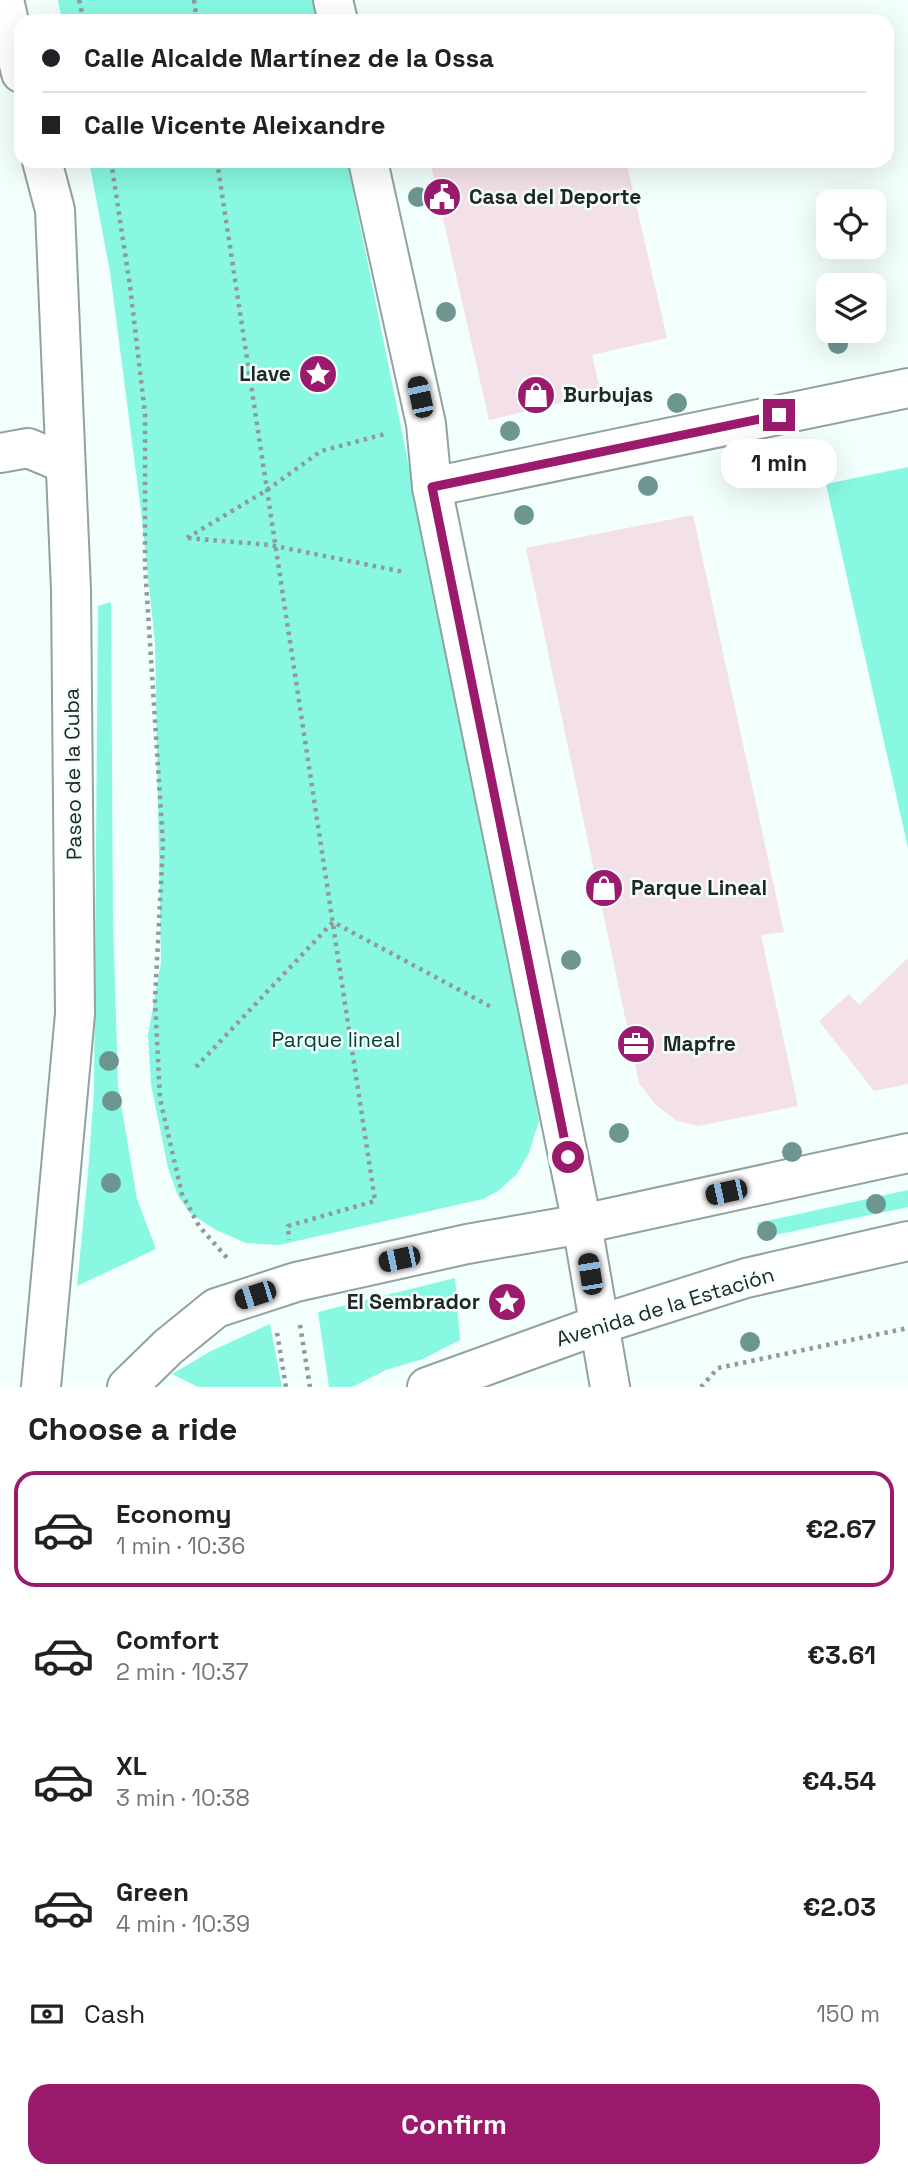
<!DOCTYPE html>
<meta charset="utf-8">
<style>
:root{--surface:#fff;--page:#f2f2f2;--text:#202124;--muted:#757577;--line:#e0e0e0;--accent:#9b1a6d}
body{margin:0;font-family:"Space Grotesk",sans-serif;background:var(--page);color:var(--text);height:100vh;display:flex;flex-direction:column;font-size:26px;white-space:nowrap}
*{box-sizing:border-box;margin:0}
p{font-size:23px;color:var(--muted)}
.icon{flex:none;width:38px;height:38px;fill:none;stroke:currentColor;stroke-width:2;stroke-linecap:round;stroke-linejoin:round}
.map{position:relative;height:1387px;overflow:hidden}
.sheet{display:flex;flex-direction:column;background:var(--surface);flex:1}
.sheet>*{flex:none}
.banner{position:absolute;left:14px;top:14px;width:880px;height:154px;border-radius:21px;box-shadow:0 7px 28px #0002;display:grid;align-content:center;height:154px;padding:0 28px;background:var(--surface)}
.tools{position:absolute;left:816px;top:189px;display:grid;gap:14px}
.tools a{display:grid;place-items:center;width:70px;height:70px;border-radius:14px;background:var(--surface);box-shadow:0 7px 28px #0002;font-size:35px}
.end{position:absolute;width:32px;height:32px;margin:-16px;border:9px solid #9b1a6d;background:#fff;box-shadow:0 0 0 4px #fff}
.from{border-radius:50%}
.bubble{position:absolute;height:49px;border-radius:21px;background:var(--surface);box-shadow:0 7px 28px #0002;font-size:23px;font-weight:700;line-height:49px;text-align:center}
.car{position:absolute;width:21px;height:42px;margin:-21px -10px;border-radius:9px;box-shadow:0 0 5px 2px #0007;background:linear-gradient(#222 24%,#8ab4d8 0 40%,#222 0 76%,#8ab4d8 0 86%,#222 0)}
.banner b{display:flex;align-items:center;gap:24px;height:66px;font-size:26px}
.banner b+b{border-top:2px solid var(--line)}
.banner i{width:18px;height:18px;background:var(--text)}
ul{padding:0;list-style:none}
li{display:flex;align-items:center;gap:21px;height:116px;margin:0 14px 10px;padding:0 14px;border:4px solid transparent;border-radius:21px}
li div{flex:1}
li b{display:block;font-size:26px}
li em{font-style:normal;font-weight:700}
li.current{border-color:var(--accent)}
li>.icon{width:63px;height:63px;stroke-width:1.5}
h2{padding:0 28px;font-size:32px;line-height:84px}
.pay{display:flex;align-items:center;gap:18px;height:77px;padding:0 28px;font-size:26px}
.pay p{margin-inline-start:auto}
.button{display:flex;gap:14px;margin-top:auto;padding:14px 28px}
.button a{flex:1;height:80px;border-radius:21px;background:var(--accent);color:#fff;font-size:28px;font-weight:700;line-height:80px;text-align:center}
.map>svg:first-child{display:block}
</style>
<div class="map">
<svg width="908" height="1387" viewBox="0 0 908 1387">
<rect width="100%" height="100%" fill="#f3fffc"/>
<path fill="#88f8e3" d="M58,0H314L318,21H62Z
M89,161H347L437,604L514,967L539,1121L529,1153L517,1174L498,1191L483,1199L279,1245L246,1243L216,1230L190,1213L178,1196L168,1168L151,1084L148,1035L161,962L155,643L141,511L110,272Z
M908,467V848L826,484Z
M111,602L113,915L118,1086L137,1199L156,1249L77,1286L88,1173L94,1091L98,606Z
M908,1190V1207L761,1238L757,1223Z
M455,1278L460,1340L423,1359L386,1370L352,1387H329L318,1312Z
M270,1324L282,1387H198L172,1374L211,1351Z"/>
<path fill="#f3e0e9" d="M430,161H626L667,338L592,355L601,394L489,420Z
M693,515L784,932L761,935L798,1106L698,1126L677,1121L656,1105L639,1083L526,548Z
M908,958V1084L874,1091L819,1021L849,994L859,1005Z"/>
<g fill="none" stroke-linecap="round" stroke-linejoin="round">
<defs>
<path id="minor" d="M0,453L28,448L64,463
M432,487L908,388"/>
<path id="secondary" d="M4,0L21,73
M333,0L338,21
M368,161L426,424L432,487L582,1224L610,1387
M41,1387L75,1014L71,590L55,210L42,161
M127,1387L168,1347L216,1308L296,1282L467,1244L582,1224L908,1153
M427,1387L598,1325L746,1278L908,1241"/>
</defs>
<use href="#minor" stroke="#91a39f" stroke-width="42"/>
<use href="#secondary" stroke="#91a39f" stroke-width="42"/>
<path stroke="#909a97" stroke-width="4.5" stroke-dasharray="3.5 5" stroke-linecap="butt" d="M79,0L84,21
M194,0L197,21
M273,21L293,16
M111,161L130,286L145,414V566L163,844L155,1000L160,1099L182,1194L199,1226L228,1259
M217,161L375,1201L288,1226L289,1240
M187,538L267,490L321,451L385,434
M188,538L270,545L404,572
M196,1067L333,922L493,1008
M300,1325L310,1387
M277,1333L286,1387
M701,1387L718,1368L908,1328"/>
<use href="#minor" stroke="#fff" stroke-width="38"/>
<use href="#secondary" stroke="#fff" stroke-width="38"/>
</g>
<g fill="#6e9690">
<circle cx="418" cy="197" r="10"/>
<circle cx="446" cy="312" r="10"/>
<circle cx="838" cy="344" r="10"/>
<circle cx="677" cy="403" r="10"/>
<circle cx="510" cy="431" r="10"/>
<circle cx="793" cy="470" r="10"/>
<circle cx="648" cy="486" r="10"/>
<circle cx="524" cy="515" r="10"/>
<circle cx="571" cy="960" r="10"/>
<circle cx="109" cy="1061" r="10"/>
<circle cx="112" cy="1101" r="10"/>
<circle cx="619" cy="1133" r="10"/>
<circle cx="792" cy="1152" r="10"/>
<circle cx="111" cy="1183" r="10"/>
<circle cx="876" cy="1204" r="10"/>
<circle cx="767" cy="1231" r="10"/>
<circle cx="750" cy="1342" r="10"/>
</g>
<g fill="none" stroke-linecap="round" stroke-linejoin="round">
<path stroke="#9b1a6d" stroke-width="9" d="M568,1157L432,487L779,415"/>
</g>
<defs>
<symbol id="civic-disc" viewBox="-11 -11 22 22"><circle r="9.5" fill="#9b1a6d" stroke="#f3fffc"/><path d="M-.6-6.5H3V-4.5H.6V-3L4-1V1h2V6H-6V1h2V-1L-.6-3ZM-1.2 2.5V6h2.4V2.5Z" fill="#fff"/></symbol>
<symbol id="sight-disc" viewBox="-11 -11 22 22"><circle r="9.5" fill="#9b1a6d" stroke="#f3fffc"/><path d="M0-6L1.8-2.2L6-1.7L2.9 1.2L3.7 5.4L0 3.3L-3.7 5.4L-2.9 1.2L-6-1.7L-1.8-2.2Z" fill="#fff"/></symbol>
<symbol id="shop-disc" viewBox="-11 -11 22 22"><circle r="9.5" fill="#9b1a6d" stroke="#f3fffc"/><path d="M-5-2.5h2.3a2.7 3.5 0 0 1 5.4 0H5L5.5 6h-11ZM-1.5-2.5h3a1.5 2.3 0 0 0-3 0Z" fill="#fff"/></symbol>
<symbol id="office-disc" viewBox="-11 -11 22 22"><circle r="9.5" fill="#9b1a6d" stroke="#f3fffc"/><path d="M-6-3h4V-5.5h4V-3h4V5H-6ZM-1-4.5V-3h2v-1.5ZM-6 0V1H6V0Z" fill="#fff"/></symbol>
</defs>
<g fill-rule="evenodd">
<use href="#civic-disc" x="420" y="175" width="44" height="44"/>
<use href="#sight-disc" x="296" y="352" width="44" height="44"/>
<use href="#shop-disc" x="514" y="373" width="44" height="44"/>
<use href="#shop-disc" x="582" y="866" width="44" height="44"/>
<use href="#office-disc" x="614" y="1022" width="44" height="44"/>
<use href="#sight-disc" x="485" y="1280" width="44" height="44"/>
</g>
<g text-anchor="middle" stroke-width="5" stroke-linejoin="round" paint-order="stroke">
<g font-size="21" font-weight="bold" fill="#202725" stroke="#f3fffc" text-anchor="start">
<text x="469" y="204">Casa del Deporte</text>
<text x="291" y="381" text-anchor="end">Llave</text>
<text x="563" y="402">Burbujas</text>
<text x="631" y="895">Parque Lineal</text>
<text x="663" y="1051">Mapfre</text>
<text x="480" y="1309" text-anchor="end">El Sembrador</text>
</g>
<g font-size="21" fill="#202725" stroke="#f3fffc">
<text transform="translate(73 774) rotate(-91)" y="7">Paseo de la Cuba</text>
<text transform="translate(665 1307) rotate(-17)" y="7">Avenida de la Estación</text>
</g>
<g font-size="21" fill="#024037" stroke="#f3fffc">
<text x="336" y="1047">Parque lineal</text>
</g>
</g>
</svg>
<div class="tools">
<a><svg class="icon" aria-label="locate" viewBox="0 0 24 24"><circle cx="12" cy="12" r="6"/><path d="M12 2v4M12 18v4M2 12h4M18 12h4"/></svg></a>
<a><svg class="icon" aria-label="layers" viewBox="0 0 24 24"><path d="M12 4l9 5-9 5-9-5zM3 14l9 5 9-5"/></svg></a>
</div>
<i class="end from" style="left:568px;top:1157px"></i>
<i class="end" style="left:779px;top:415px"></i>
<div class="bubble" style="left:721px;top:439px;width:116px">1 min</div>
<i class="car" style="left:420px;top:397px;rotate:348deg"></i>
<i class="car" style="left:726px;top:1192px;rotate:258deg"></i>
<i class="car" style="left:399px;top:1259px;rotate:258deg"></i>
<i class="car" style="left:590px;top:1274px;rotate:351deg"></i>
<i class="car" style="left:255px;top:1295px;rotate:252deg"></i>
<div class="banner">
<b><i class="from"></i>Calle Alcalde Martínez de la Ossa</b>
<b><i></i>Calle Vicente Aleixandre</b>
</div>
</div>
<section class="sheet">
<h2>Choose a ride</h2>
<ul>
<li class="current"><svg class="icon" aria-label="car" viewBox="0 0 24 24"><path d="M5 17H2v-5l4-1 3-4h7l3 4 3 1v5h-3M9 17h6M6 11h13"/><circle cx="7" cy="17" r="2"/><circle cx="17" cy="17" r="2"/></svg><div><b>Economy</b><p>1 min · 10:36</p></div><em>€2.67</em></li>
<li><svg class="icon" aria-label="car" viewBox="0 0 24 24"><path d="M5 17H2v-5l4-1 3-4h7l3 4 3 1v5h-3M9 17h6M6 11h13"/><circle cx="7" cy="17" r="2"/><circle cx="17" cy="17" r="2"/></svg><div><b>Comfort</b><p>2 min · 10:37</p></div><em>€3.61</em></li>
<li><svg class="icon" aria-label="car" viewBox="0 0 24 24"><path d="M5 17H2v-5l4-1 3-4h7l3 4 3 1v5h-3M9 17h6M6 11h13"/><circle cx="7" cy="17" r="2"/><circle cx="17" cy="17" r="2"/></svg><div><b>XL</b><p>3 min · 10:38</p></div><em>€4.54</em></li>
<li><svg class="icon" aria-label="car" viewBox="0 0 24 24"><path d="M5 17H2v-5l4-1 3-4h7l3 4 3 1v5h-3M9 17h6M6 11h13"/><circle cx="7" cy="17" r="2"/><circle cx="17" cy="17" r="2"/></svg><div><b>Green</b><p>4 min · 10:39</p></div><em>€2.03</em></li>
</ul>
<div class="pay"><svg class="icon" aria-label="cash" viewBox="0 0 24 24"><path d="M3 7h18v10H3z"/><circle cx="12" cy="12" r="2"/></svg>Cash<p>150 m</p></div>
<div class="button"><a>Confirm</a></div>
</section>
